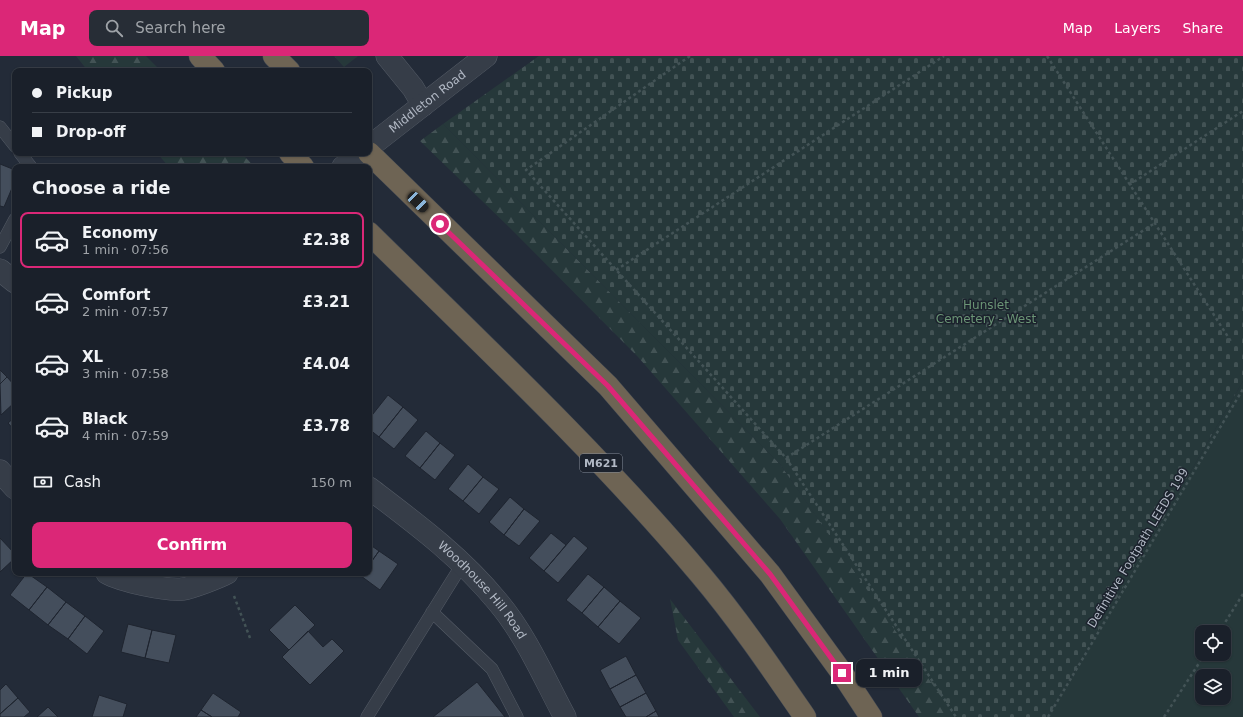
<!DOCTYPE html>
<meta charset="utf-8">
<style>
:root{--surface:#1a202a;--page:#272d36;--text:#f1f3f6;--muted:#9fa3a8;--line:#383e47;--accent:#db2777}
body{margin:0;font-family:"DejaVu Sans",sans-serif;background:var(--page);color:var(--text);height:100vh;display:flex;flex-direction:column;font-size:15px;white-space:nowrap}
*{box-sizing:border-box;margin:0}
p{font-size:13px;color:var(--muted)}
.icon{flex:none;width:22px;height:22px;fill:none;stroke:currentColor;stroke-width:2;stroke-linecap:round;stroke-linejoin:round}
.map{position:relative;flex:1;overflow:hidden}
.drawer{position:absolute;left:12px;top:108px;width:360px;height:412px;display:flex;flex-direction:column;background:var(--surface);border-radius:8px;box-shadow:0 1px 3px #0004,0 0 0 1px var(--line)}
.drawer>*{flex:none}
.guide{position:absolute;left:12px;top:12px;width:360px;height:88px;border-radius:8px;box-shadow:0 1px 3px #0004,0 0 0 1px var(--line);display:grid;align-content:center;height:88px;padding:0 20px;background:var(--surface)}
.fabs{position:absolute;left:1195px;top:569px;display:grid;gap:8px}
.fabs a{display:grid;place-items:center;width:36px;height:36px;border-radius:8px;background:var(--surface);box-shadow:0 1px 3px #0004,0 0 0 1px var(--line);font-size:20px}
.end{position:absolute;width:18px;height:18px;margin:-9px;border:5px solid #db2777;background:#fff;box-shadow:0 0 0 2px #fff}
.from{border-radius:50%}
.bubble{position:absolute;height:28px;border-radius:8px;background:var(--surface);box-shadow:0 1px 3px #0004,0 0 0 1px var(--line);font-size:13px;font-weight:700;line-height:28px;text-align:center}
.car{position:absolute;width:12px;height:24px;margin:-12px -6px;border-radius:5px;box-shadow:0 0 3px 1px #0007;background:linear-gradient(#222 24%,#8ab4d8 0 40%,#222 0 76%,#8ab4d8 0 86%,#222 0)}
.guide b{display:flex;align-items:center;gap:14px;height:38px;font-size:15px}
.guide b+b{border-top:1px solid var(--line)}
.guide i{width:10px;height:10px;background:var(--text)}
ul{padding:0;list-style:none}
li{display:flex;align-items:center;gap:12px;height:56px;margin:0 8px 6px;padding:0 12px;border:2px solid transparent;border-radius:8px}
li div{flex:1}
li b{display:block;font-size:15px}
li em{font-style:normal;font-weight:700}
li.selected{border-color:var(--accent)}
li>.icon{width:36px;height:36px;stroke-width:1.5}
h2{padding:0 20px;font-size:18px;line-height:48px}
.pay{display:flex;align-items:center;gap:10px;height:44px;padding:0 20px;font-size:15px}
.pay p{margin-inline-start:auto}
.primary-button{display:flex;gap:8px;margin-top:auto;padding:8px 20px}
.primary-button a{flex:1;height:46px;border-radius:8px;background:var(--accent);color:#fff;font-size:16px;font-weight:700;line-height:46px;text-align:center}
header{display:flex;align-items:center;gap:24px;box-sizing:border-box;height:56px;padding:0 20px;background:var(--accent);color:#fff}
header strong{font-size:19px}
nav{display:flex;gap:22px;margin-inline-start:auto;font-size:14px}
.search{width:280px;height:36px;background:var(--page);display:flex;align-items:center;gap:10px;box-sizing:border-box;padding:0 14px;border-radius:8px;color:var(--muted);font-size:15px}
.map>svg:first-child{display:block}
</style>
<header>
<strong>Map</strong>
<div class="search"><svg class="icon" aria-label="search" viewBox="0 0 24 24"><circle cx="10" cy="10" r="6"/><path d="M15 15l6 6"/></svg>Search here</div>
<nav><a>Map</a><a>Layers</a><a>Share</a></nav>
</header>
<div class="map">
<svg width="1243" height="661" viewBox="0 0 1243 661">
<defs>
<pattern id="forest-firs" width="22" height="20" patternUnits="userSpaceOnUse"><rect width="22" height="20" fill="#26383a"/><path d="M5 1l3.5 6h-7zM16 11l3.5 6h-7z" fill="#435355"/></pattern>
<pattern id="cemetery-stones" width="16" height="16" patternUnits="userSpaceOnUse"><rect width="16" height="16" fill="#26383a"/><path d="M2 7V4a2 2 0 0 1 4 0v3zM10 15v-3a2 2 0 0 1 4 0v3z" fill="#435355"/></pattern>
</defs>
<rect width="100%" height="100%" fill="#232b38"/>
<path fill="#26383a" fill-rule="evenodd" d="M1243,325V661H1048ZM1202,576H1224V598H1202ZM1202,620H1224V642H1202Z"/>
<path fill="url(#forest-firs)" d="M76,0H146L161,15H88Z
M334,0H358L344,11Z
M443,68L780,408L956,661H919L780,463L638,301L510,172L420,85Z
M157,97H241L255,111H169Z
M670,543L760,661H734L678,584Z"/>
<path fill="url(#cemetery-stones)" d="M539,0H1243V325L1048,661H955L780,408L443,68Z"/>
<path fill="#444e5c" stroke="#1e242f" d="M0,108L15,114V125L4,151L0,150Z
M0,314L7,321L0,328Z
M7,321L15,330V346L1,359L0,328Z
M388,339L403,351L379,381L369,373V363Z
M403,351L418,364L394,393L379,381Z
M15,361V375L8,367Z
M426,375L440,387L420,412L405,400Z
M440,387L455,399L435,424L420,412Z
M468,408L483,421L463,445L448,433Z
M483,421L499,433L479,458L463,445Z
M510,441L524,453L504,479L489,466Z
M524,453L540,465L519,490L504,479Z
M551,477L566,489L544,515L529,502Z
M574,480L588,492L558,527L544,515Z
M0,482L15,498V502L0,516Z
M369,488L379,495L369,509Z
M379,495L398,508L380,534L361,520L363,517H369V509Z
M27,517L47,531L29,554L10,539Z
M588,518L604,531L582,557L566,544Z
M47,531L66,546L48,569L29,554Z
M604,531L620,545L598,571L582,557Z
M620,545L641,562L619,588L598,571Z
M66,546L85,560L68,583L48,569Z
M295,549L315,569L289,594L269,574Z
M85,560L104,575L87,598L68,583Z
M128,568L152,574L145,602L121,596Z
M152,574L176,579L169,607L145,602Z
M308,575L323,591L332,583L344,595L310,629L282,601Z
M626,600L636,619L610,633L600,614Z
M636,619L646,637L620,651L610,633Z
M477,626L505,661H433Z
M6,628L18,642L0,658V634Z
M213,637L241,656L238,661H212L201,654Z
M646,637L656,655L646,661H626L620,651Z
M99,639L127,648L123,661H92Z
M18,642L30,656L24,661H0V658Z
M48,651L58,661H37Z
M201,654L212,661H196Z
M656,655L659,661H646Z"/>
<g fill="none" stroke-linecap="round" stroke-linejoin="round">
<defs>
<path id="service" d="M0,71L15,90
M20,97L31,111
M0,191L15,163
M432,556L492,613L517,661
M367,661L463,507"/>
<g id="minor">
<path d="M387,0L413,32L423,49"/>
<path d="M0,415L15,432"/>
<path id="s1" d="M369,432C415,467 460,500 497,545C526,579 544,622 565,661"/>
<path d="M107,517C121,525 167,535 183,533C191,532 220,521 227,517"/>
</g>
<g id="tertiary">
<path id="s2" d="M369,91L486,0"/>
<path d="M343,111L361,97"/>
<path d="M0,214L15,226"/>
</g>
<path id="motorway" d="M200,0L214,15
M274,0L289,15
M290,97L303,111
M369,97L608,330L770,518L842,617L871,661
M369,177C482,288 598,397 700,518C738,563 772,613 805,661"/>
</defs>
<use href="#service" stroke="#545b66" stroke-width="13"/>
<use href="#minor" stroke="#545b66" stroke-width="23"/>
<use href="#tertiary" stroke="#545b66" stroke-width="23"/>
<use href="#motorway" stroke="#414853" stroke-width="23"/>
<path stroke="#435356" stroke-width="2.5" stroke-dasharray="3 3" stroke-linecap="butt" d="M690,0L526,114L786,402L1155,167
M1047,0L1232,287
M1129,129L1243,55
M616,214L944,0
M786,402L956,661
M234,540L250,582
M1219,576L1243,538
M1048,661L1243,333
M1164,661L1205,598"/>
<use href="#service" stroke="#363d48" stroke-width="12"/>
<use href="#minor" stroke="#363d48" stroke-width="22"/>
<use href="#tertiary" stroke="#363d48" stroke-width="22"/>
<use href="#motorway" stroke="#6e6454" stroke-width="22"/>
</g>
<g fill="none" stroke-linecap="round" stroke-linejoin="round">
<path stroke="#db2777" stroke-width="5" d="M440,168L608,330L770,518L842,617"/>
</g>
<g text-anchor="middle" stroke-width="3" stroke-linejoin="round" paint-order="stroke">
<rect fill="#1c222d" stroke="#848b97" stroke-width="1" x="580" y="398" width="42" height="18" rx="3"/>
<g font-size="11" font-weight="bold" fill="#b1b8c4">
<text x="601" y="411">M621</text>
</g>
<g font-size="12" fill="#b1b8c4" stroke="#1c222d">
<text dy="4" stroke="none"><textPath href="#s2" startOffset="74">Middleton Road</textPath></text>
<text transform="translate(1138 492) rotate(-59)" y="4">Definitive Footpath LEEDS 199</text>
<text dy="4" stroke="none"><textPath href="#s1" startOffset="153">Woodhouse Hill Road</textPath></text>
</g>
<g font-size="12" fill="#6a9475" stroke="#1c222d">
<text x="986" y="253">Hunslet<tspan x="986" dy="14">Cemetery - West</tspan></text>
</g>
</g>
</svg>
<div class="fabs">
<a><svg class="icon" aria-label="locate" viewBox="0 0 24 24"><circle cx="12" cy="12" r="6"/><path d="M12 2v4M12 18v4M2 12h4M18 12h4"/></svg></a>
<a><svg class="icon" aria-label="layers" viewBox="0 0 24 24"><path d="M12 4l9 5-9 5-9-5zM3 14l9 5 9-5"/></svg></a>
</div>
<i class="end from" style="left:440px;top:168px"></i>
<i class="end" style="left:842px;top:617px"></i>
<div class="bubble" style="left:856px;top:603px;width:66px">1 min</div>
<i class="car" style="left:418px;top:146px;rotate:134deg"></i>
<div class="guide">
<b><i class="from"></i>Pickup</b>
<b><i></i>Drop-off</b>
</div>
<section class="drawer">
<h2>Choose a ride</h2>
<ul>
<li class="selected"><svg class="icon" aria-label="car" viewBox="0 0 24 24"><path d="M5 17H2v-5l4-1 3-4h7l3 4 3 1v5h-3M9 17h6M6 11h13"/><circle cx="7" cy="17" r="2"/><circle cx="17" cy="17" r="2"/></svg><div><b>Economy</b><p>1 min · 07:56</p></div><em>£2.38</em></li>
<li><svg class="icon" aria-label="car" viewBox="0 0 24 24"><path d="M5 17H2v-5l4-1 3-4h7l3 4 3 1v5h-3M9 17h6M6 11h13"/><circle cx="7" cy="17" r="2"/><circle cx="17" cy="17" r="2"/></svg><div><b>Comfort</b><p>2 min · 07:57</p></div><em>£3.21</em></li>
<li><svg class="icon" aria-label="car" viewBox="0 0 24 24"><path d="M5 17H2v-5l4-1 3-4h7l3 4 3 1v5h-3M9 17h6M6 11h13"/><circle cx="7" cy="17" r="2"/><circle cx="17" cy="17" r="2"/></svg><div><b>XL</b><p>3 min · 07:58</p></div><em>£4.04</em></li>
<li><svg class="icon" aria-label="car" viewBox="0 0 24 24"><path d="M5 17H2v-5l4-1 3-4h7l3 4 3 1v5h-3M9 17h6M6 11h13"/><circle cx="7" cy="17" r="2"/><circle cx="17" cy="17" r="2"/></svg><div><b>Black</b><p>4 min · 07:59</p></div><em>£3.78</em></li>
</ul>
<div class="pay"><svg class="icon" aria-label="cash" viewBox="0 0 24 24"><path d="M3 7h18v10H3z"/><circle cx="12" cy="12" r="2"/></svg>Cash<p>150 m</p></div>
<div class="primary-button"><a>Confirm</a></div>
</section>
</div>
